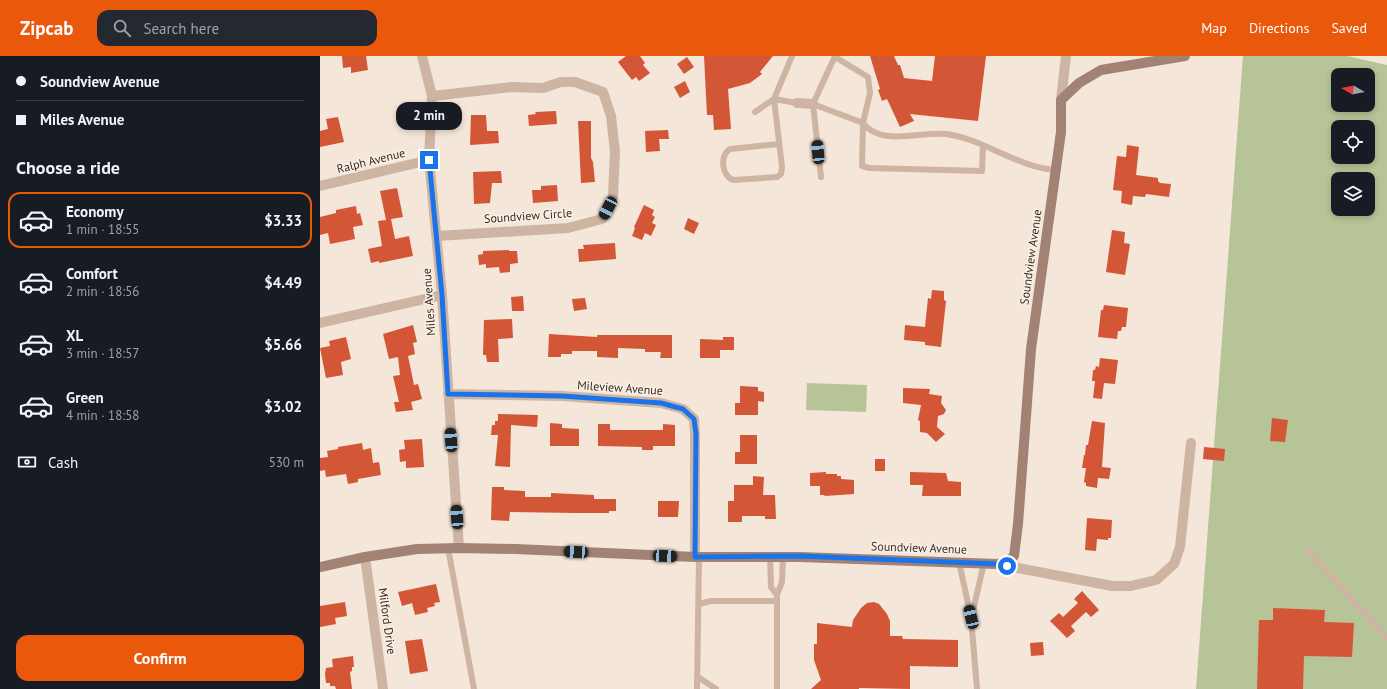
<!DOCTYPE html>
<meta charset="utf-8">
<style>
:root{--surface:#171b24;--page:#242831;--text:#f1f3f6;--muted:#9ea1a6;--line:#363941;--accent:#ea580c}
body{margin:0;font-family:"PT Sans",sans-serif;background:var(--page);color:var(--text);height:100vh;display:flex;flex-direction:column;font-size:15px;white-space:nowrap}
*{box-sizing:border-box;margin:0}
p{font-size:13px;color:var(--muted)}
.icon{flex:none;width:22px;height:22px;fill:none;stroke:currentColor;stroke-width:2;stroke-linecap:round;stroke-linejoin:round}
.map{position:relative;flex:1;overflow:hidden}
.sheet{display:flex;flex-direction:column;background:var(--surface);width:320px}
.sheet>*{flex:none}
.top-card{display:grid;align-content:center;height:88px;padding:0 16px;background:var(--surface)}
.needle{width:26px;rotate:279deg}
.buttons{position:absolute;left:1011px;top:12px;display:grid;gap:8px}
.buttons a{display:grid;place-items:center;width:44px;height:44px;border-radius:8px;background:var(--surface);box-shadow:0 2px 6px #0003;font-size:20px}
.end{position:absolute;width:18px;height:18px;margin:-9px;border:5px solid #1a73e8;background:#fff;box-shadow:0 0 0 2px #fff}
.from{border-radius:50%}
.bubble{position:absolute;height:28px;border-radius:12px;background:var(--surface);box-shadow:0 2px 6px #0003;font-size:13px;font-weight:700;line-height:28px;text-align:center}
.car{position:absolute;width:12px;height:24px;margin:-12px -6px;border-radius:5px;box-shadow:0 0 3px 1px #0007;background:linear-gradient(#222 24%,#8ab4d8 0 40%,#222 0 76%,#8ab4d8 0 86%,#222 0)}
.top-card b{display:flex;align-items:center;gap:14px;height:38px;font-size:15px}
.top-card b+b{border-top:1px solid var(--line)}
.top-card i{width:10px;height:10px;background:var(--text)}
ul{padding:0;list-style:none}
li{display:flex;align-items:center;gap:12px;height:56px;margin:0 8px 6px;padding:0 8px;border:2px solid transparent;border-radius:12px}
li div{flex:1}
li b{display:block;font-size:15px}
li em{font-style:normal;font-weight:700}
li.active{border-color:var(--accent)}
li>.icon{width:36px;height:36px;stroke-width:1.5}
h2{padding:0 16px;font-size:18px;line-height:48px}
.pay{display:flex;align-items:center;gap:10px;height:44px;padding:0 16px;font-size:15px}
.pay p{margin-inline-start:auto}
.cta{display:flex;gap:8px;margin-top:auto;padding:8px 16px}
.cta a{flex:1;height:46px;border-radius:12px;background:var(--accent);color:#fff;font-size:16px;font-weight:700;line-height:46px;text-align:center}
header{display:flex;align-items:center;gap:24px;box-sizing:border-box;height:56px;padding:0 20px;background:var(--accent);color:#fff}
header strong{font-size:19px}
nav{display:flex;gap:22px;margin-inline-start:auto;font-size:14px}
.search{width:280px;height:36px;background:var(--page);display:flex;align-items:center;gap:10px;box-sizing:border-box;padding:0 14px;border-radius:12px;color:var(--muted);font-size:15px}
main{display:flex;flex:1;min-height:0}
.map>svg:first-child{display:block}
</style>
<header>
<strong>Zipcab</strong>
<div class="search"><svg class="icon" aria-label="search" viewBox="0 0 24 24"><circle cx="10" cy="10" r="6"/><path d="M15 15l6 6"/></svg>Search here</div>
<nav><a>Map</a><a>Directions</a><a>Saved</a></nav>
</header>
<main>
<section class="sheet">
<div class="top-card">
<b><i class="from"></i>Soundview Avenue</b>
<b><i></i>Miles Avenue</b>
</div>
<h2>Choose a ride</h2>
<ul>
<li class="active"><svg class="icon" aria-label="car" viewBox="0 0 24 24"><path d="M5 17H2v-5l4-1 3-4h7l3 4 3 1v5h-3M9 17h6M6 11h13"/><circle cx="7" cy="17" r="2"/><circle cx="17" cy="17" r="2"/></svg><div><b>Economy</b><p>1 min · 18:55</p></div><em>$3.33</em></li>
<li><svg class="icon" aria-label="car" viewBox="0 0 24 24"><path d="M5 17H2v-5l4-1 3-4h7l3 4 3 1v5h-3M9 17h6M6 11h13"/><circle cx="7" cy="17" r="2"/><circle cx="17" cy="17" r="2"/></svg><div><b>Comfort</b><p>2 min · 18:56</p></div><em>$4.49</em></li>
<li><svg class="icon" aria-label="car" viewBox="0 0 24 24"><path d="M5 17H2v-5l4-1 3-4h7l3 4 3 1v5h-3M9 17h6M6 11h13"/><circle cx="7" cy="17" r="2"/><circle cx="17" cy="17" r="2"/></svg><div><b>XL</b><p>3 min · 18:57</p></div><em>$5.66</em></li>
<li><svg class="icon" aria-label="car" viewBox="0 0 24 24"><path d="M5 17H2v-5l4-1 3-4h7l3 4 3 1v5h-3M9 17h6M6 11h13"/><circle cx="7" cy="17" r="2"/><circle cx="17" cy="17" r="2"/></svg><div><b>Green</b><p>4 min · 18:58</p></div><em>$3.02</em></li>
</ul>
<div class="pay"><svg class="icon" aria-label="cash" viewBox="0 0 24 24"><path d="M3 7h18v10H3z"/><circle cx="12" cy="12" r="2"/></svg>Cash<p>530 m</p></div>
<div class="cta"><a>Confirm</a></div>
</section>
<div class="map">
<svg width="1067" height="633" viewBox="0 0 1067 633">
<rect width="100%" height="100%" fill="#f4e6d8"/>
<path fill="#b7c497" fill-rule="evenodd" d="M923,0H1027L1067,9V633H876ZM1018,19H1048V49H1018ZM1018,71H1048V101H1018ZM1018,123H1048V153H1018Z
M487,327L547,329L546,356L486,354Z"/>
<path fill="#d35637" d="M22,0H46L48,14L31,17V11L23,12Z
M306,0H320L325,7L323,9L330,17L319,25L316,21L312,24L298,6Z
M384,0H453L440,16L442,18L430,27L408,33L411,73L394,74L393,59H387Z
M550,0H574L578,9H580L584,22L612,25L615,0H666L658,65L590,58L594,65L580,71L567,43L562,45L558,34L560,33Z
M367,1L374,11L364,18L357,8Z
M365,25L370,36L360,42L354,31Z
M236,55L237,68L209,70L208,59L216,58L215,56Z
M151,59H166L167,75H178L179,87L150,89Z
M18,61L24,86L0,91V75L8,73L6,63Z
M258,65H271V102L273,106L275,126L261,127Z
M348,74L349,83H339L340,95L326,96L325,75Z
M807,89L819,91L816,119L838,122V125L840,127L851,128L849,141L826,138L825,141L813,140L812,149L801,147L802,135L793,134L797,100L806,101Z
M181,115L182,127H172L170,147L154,148L153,116Z
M237,129L238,145L213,147L212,134H221V130Z
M77,132L83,161L71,163L75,183L89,180L93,200L59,207V205L51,207L48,193L62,190L58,165L66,164L60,135Z
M324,149L334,154L332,159L335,161L332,167L336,169L331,180L325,177L322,184L312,180L315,172L314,171Z
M36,150L37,158L40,157L43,169L33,171L35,183L10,188L8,177L0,179V161L16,157V154Z
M368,162L379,167L374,178L364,173Z
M792,174L805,176L804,187L810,188L805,219L786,216Z
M295,187L296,203L259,206L258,193H264L263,189Z
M189,194V195H197L198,207L190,208V216L180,217L179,211L166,212V208L159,209L158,199L163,198V195Z
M612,234L624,235V244L626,245L621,291L605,289V286L584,284L585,269L605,271L608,242L611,243Z
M203,240L204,255H192L191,241Z
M265,242L267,253L254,255L252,243Z
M784,249L808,252L806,271H802L801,275H798L797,283L778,281L781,254H783Z
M192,263L193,282L178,283L179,306H167L166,299H163L164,264Z
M93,269L97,286L93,287L95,298L88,300L94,329L98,328L102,343L91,346L93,354L76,356L74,346H79L73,320L80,319L78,301L69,303L63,278Z
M229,278L277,281V279H352V302H340L341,296H325V293L298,292V302L277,301V295H252V298H241V301H228Z
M26,281L31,303L21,306L23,319L6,322L0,292L10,290L9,285Z
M403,281H414V294H400V302H380V283L403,284Z
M780,302L798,304L795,328L784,327L782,343L773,342L775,325H772L773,314H775L776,310L779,311Z
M420,330L438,331V335L444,336V346L438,345V359H415V347H420Z
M583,332L610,333L609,338L622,340L621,347L626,354L624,358L618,360L617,371L625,378L616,386L607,377L600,376V365L598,364L601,349L583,347Z
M178,358L218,359L217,371L191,369L190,411L175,410L178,379H171L172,369H175V365H178Z
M952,362L968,364L965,386L950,385Z
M772,365L785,367L782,411L791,412L789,423L778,422L777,432L766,430V427L764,426L766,412H762L764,399H765L766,389H768Z
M230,367L242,368V372L259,373V390H230Z
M278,368H290V374H343V368L355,369V390H333V394H322V391L278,390Z
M420,379H437V408H415V396H420Z
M102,383L104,411L86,412V405L80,406L79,394L85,393L84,384Z
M42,387L43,394L51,392L53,407L59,406L61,419L38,423V426L28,428L26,418L6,421L5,414L0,415V402L8,401L7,395L18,393V391Z
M884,391L905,393L904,405L883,403Z
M555,403H565V415H555Z
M506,416V418H517V420H521V423L534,424V438L505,440L504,439H500V430H490V417Z
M590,416L626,417L628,425L641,426V440H602L603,429H590Z
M433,420L444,421L443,439H455L456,463H445V460H422V466H408V445H414V429H433Z
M172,431H184V434L205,435V441H231V437L274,439V443H296V455H289V457H255L190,456L189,465L171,464Z
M338,445H359L358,461H338Z
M767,462L792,464L791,482H788V484L777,483L776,495L765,494Z
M116,528L120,546L114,547L115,550L107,552L108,556L95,559L92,547L82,550L78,536Z
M762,535L779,554L771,561L766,556L751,570L755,575L747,582L730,565L739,557L743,561L758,547L754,543Z
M25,546L27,560L15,562L16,568L0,571V550Z
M554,546L559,548L567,558L570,565V580H582L583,583L638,584V611L590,610V633L539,632V633H491L501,624L494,604V588H497V567L532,571L533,564L541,552L547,547Z
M953,552L1005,554L1004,566L1034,567L1032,601L984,600L983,633H937L939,564H953Z
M102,583L108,615L90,618L85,585Z
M723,586L724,599L711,600L710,587Z
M33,600L34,611H32V615L30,616L32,633H16L15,630H10V627H6L5,618L6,612L13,611L12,603Z"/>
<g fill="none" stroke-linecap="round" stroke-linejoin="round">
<path stroke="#cdb4a3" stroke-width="6" d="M472,0L454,43L477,47
M515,1L548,21L550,37L543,67L542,110L549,112L662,115L663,90
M493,48L543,67C561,91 601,75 626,78C664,83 696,111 736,114
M435,56L454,43L462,111L461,118L457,121L414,124C402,121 399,100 410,93L459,88
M501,121L493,48L515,0
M128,492L154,633
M988,495L1067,582
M450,501L451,531L457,539
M639,506L651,561L657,633
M379,548L391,545H457
M652,559L664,507
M378,621L396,633
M377,633L379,501
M457,633V539L462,526L463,501"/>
<path stroke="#cdb4a3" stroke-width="10" d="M102,0L112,40L109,104L122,239L139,492
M112,40L192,31L223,32L241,26H255L283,36L291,60L295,96L293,141L282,163L248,172L117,180
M741,44L746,0
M477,47L493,48
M0,130L109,104
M0,267L122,239
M128,338L242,340L341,347L363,353L374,363L375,379V501
M45,501L63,633
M677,508L792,530H811L836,524L854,508L860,491L871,387"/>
<path stroke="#a18274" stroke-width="10" d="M0,511L45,501L97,493L139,492L196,493L375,501H480L677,508L688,505L694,500L698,468L711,293L741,76V44L759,27L781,14L865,0"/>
</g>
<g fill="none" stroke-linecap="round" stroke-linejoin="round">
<path stroke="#1a73e8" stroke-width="5" d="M109,104L122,239L128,338L242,340L341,347L363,353L374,363L376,378L375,501L480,500L677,508L687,510"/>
</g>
<g text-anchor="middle" stroke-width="3" stroke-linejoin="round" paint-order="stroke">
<g font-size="12" fill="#372b26" stroke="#fbf0e5">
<text transform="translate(51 105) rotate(-14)" y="4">Ralph Avenue</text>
<text transform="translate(208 160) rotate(-4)" y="4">Soundview Circle</text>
<text transform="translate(711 201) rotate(-82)" y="4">Soundview Avenue</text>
<text transform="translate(109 246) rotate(-94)" y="4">Miles Avenue</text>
<text transform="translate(300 332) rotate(4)" y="4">Mileview Avenue</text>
<text transform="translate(599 492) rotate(2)" y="4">Soundview Avenue</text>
<text transform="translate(67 565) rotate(82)" y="4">Milford Drive</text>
</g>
</g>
</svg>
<div class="buttons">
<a><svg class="needle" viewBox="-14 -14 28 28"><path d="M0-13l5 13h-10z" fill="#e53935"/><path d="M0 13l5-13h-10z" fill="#9ea1a6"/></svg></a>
<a><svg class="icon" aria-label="locate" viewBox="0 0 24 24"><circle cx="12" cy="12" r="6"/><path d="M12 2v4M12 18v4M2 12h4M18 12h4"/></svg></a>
<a><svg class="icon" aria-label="layers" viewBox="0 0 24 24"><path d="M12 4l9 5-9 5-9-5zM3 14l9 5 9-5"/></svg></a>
</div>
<i class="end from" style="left:687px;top:510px"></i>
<i class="end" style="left:109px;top:104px"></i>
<div class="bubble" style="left:76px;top:46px;width:66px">2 min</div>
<i class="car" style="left:498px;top:96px;rotate:355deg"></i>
<i class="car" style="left:288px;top:152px;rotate:207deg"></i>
<i class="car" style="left:131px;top:384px;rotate:356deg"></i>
<i class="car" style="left:137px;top:461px;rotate:356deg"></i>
<i class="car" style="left:256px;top:496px;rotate:273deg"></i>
<i class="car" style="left:345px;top:500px;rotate:93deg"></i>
<i class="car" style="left:651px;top:561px;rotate:347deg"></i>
</div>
</main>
